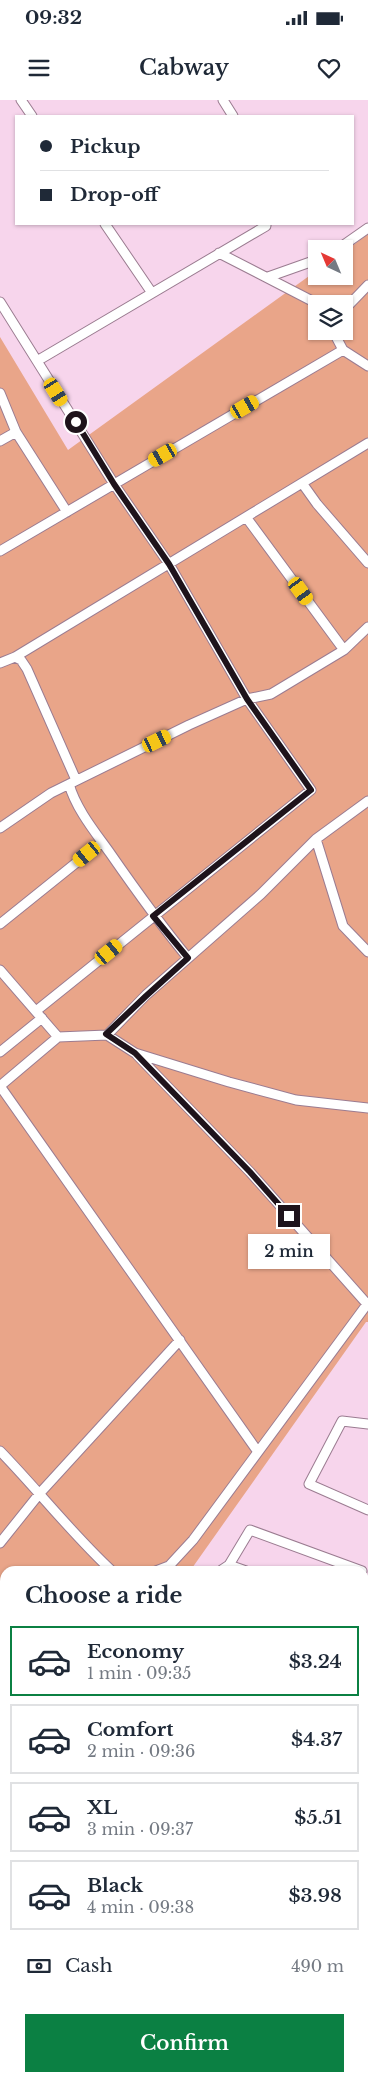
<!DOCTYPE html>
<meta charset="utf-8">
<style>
:root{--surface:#fff;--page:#f6f6f7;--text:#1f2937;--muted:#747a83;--line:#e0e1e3;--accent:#0b8043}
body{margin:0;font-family:"Libre Baskerville",serif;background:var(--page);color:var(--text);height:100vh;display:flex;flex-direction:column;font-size:19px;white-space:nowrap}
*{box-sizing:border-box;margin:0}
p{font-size:16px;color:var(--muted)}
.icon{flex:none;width:28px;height:28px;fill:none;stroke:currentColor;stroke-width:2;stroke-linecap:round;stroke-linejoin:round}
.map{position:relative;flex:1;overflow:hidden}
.drawer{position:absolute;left:0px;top:1466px;width:369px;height:516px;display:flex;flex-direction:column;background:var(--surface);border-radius:15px 15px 0 0;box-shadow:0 1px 4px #0004}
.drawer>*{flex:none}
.top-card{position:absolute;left:15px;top:15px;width:339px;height:110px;border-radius:0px;box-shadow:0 1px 4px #0004;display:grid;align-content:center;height:110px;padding:0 25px;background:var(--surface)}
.needle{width:32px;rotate:316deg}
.fabs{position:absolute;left:308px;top:140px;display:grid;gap:10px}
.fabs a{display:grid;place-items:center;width:45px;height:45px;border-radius:0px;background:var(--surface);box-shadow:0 1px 4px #0004;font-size:25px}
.end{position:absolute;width:22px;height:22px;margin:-11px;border:6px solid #1e131b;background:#fff;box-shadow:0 0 0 2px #fff}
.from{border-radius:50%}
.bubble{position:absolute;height:35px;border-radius:0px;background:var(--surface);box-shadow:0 1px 4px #0004;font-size:16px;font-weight:600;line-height:35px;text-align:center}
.car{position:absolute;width:15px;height:30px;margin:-15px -8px;border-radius:6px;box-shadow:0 0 4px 1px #0007;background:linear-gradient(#f5c518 24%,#345 0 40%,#f5c518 0 76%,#345 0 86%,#f5c518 0)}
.top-card b{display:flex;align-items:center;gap:18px;height:48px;font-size:19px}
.top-card b+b{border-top:1px solid var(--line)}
.top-card i{width:12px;height:12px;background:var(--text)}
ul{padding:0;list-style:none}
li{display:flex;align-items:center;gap:15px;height:70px;margin:0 10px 8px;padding:0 15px;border:2px solid var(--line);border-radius:0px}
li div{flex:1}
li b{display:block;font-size:19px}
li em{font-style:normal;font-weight:600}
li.current{border-color:var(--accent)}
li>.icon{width:45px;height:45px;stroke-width:1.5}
h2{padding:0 25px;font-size:22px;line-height:60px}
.pay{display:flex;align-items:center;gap:12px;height:55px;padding:0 25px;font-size:19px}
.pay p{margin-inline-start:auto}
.cta{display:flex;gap:10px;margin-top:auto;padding:10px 25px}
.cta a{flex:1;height:58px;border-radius:0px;background:var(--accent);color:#fff;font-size:20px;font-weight:600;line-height:58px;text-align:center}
.status{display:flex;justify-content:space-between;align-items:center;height:35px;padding:0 25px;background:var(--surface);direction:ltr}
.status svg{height:14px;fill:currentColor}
header{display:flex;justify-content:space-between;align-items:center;height:65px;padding:0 25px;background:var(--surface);font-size:22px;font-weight:600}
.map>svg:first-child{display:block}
</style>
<div class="status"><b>09:32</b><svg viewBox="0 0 49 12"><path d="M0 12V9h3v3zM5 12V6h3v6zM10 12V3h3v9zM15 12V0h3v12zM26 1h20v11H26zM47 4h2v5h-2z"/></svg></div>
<header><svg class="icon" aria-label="menu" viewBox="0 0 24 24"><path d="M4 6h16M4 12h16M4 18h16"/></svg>Cabway<svg class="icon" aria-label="heart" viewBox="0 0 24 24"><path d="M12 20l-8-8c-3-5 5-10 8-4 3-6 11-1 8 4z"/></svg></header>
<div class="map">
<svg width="368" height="1982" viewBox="0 0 368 1982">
<rect width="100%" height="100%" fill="#f7d5ec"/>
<path fill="#e9a589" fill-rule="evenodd" d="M368,134V1222H366L190,1471H5V1642L0,1639V237L68,350L316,171V176H344V152ZM316,204H344V231H316Z"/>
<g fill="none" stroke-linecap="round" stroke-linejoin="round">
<defs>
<path id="lane" d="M21,0L32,16
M223,0L233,16
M105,124L152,193
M338,149L368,128
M219,153L318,204
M268,177L316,160
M0,202L114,384L169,464L247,599L311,690L36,911
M344,210L368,185
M333,231L343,250L368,266
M37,261L266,126V124
M0,293L16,332L0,341
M16,332L67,412
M302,383L317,404L368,463
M246,417L344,550
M0,451L343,250
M15,557L21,560L27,569L76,680
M0,563L15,557L368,343
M69,684C76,709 95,732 110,753C135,789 160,824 188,858
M0,728L51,693L189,625L247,599L271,594L344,550L368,527
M316,739L343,826L368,852
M0,824L102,742
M0,870L58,937L107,935L135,953L229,982L296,1000L368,1008
M107,935L146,895L261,794L316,739L368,701
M0,952L42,918
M137,955L250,1072L368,1205
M0,986L258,1352
M0,986L58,937
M368,1324L342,1321L309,1384L368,1410
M0,1351C38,1390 72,1434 112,1471
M0,1443L40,1393L180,1240
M229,1465L246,1471
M156,1471L169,1466L193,1440L368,1203
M220,1471L229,1465L250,1430L362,1471
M0,1498L5,1503
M364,1512L368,1513
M364,1548L368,1538
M364,1846L368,1847
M364,1944L368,1946"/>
<path id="street" d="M131,1982L132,1978"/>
<path id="primary" d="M0,1675L5,1679
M364,1792L368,1793"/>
</defs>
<use href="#lane" stroke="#9b7c91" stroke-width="11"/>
<use href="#street" stroke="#9b7c91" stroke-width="18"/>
<use href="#primary" stroke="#9b7c91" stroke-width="28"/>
<use href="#lane" stroke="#fff" stroke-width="9"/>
<use href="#street" stroke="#fff" stroke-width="16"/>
<use href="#primary" stroke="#fff" stroke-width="26"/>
</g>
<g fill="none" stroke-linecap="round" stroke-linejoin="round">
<path stroke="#1e131b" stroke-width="6" d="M76,322L114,384L169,464L247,599L311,690L153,816L188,858L146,896L106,934L135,953L250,1072L289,1116"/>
</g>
</svg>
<div class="fabs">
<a><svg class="needle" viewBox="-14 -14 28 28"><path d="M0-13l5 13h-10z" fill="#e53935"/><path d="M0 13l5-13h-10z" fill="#747a83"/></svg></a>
<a><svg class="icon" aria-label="layers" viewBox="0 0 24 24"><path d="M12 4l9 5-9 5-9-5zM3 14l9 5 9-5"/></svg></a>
</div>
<i class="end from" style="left:76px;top:322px"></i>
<i class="end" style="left:289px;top:1116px"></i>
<div class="bubble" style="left:248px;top:1134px;width:82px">2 min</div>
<i class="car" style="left:56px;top:292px;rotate:148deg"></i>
<i class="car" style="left:245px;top:307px;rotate:60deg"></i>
<i class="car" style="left:163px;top:355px;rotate:240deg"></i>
<i class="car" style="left:301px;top:491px;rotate:144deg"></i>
<i class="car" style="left:157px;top:641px;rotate:64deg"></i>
<i class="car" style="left:87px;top:754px;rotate:231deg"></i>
<i class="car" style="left:109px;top:852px;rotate:51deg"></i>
<div class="top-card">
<b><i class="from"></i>Pickup</b>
<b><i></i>Drop-off</b>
</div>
<section class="drawer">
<h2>Choose a ride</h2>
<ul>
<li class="current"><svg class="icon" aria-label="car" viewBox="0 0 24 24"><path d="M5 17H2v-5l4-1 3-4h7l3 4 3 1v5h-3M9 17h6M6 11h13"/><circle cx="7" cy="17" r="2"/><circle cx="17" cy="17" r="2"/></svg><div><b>Economy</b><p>1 min · 09:35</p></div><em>$3.24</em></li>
<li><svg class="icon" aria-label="car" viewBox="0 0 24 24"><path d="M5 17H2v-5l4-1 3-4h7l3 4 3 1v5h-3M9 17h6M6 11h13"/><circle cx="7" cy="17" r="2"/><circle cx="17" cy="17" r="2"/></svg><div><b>Comfort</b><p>2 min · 09:36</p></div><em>$4.37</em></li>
<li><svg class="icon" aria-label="car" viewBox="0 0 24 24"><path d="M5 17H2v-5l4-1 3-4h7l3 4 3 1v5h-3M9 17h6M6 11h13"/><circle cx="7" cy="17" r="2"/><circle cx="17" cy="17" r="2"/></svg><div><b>XL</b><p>3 min · 09:37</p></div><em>$5.51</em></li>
<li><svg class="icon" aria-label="car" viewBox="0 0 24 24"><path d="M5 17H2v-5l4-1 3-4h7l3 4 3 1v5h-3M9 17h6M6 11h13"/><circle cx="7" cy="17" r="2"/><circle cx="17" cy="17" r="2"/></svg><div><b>Black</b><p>4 min · 09:38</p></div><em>$3.98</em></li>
</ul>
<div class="pay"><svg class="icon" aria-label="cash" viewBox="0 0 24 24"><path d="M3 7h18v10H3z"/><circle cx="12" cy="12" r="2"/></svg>Cash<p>490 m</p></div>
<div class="cta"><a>Confirm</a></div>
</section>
</div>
